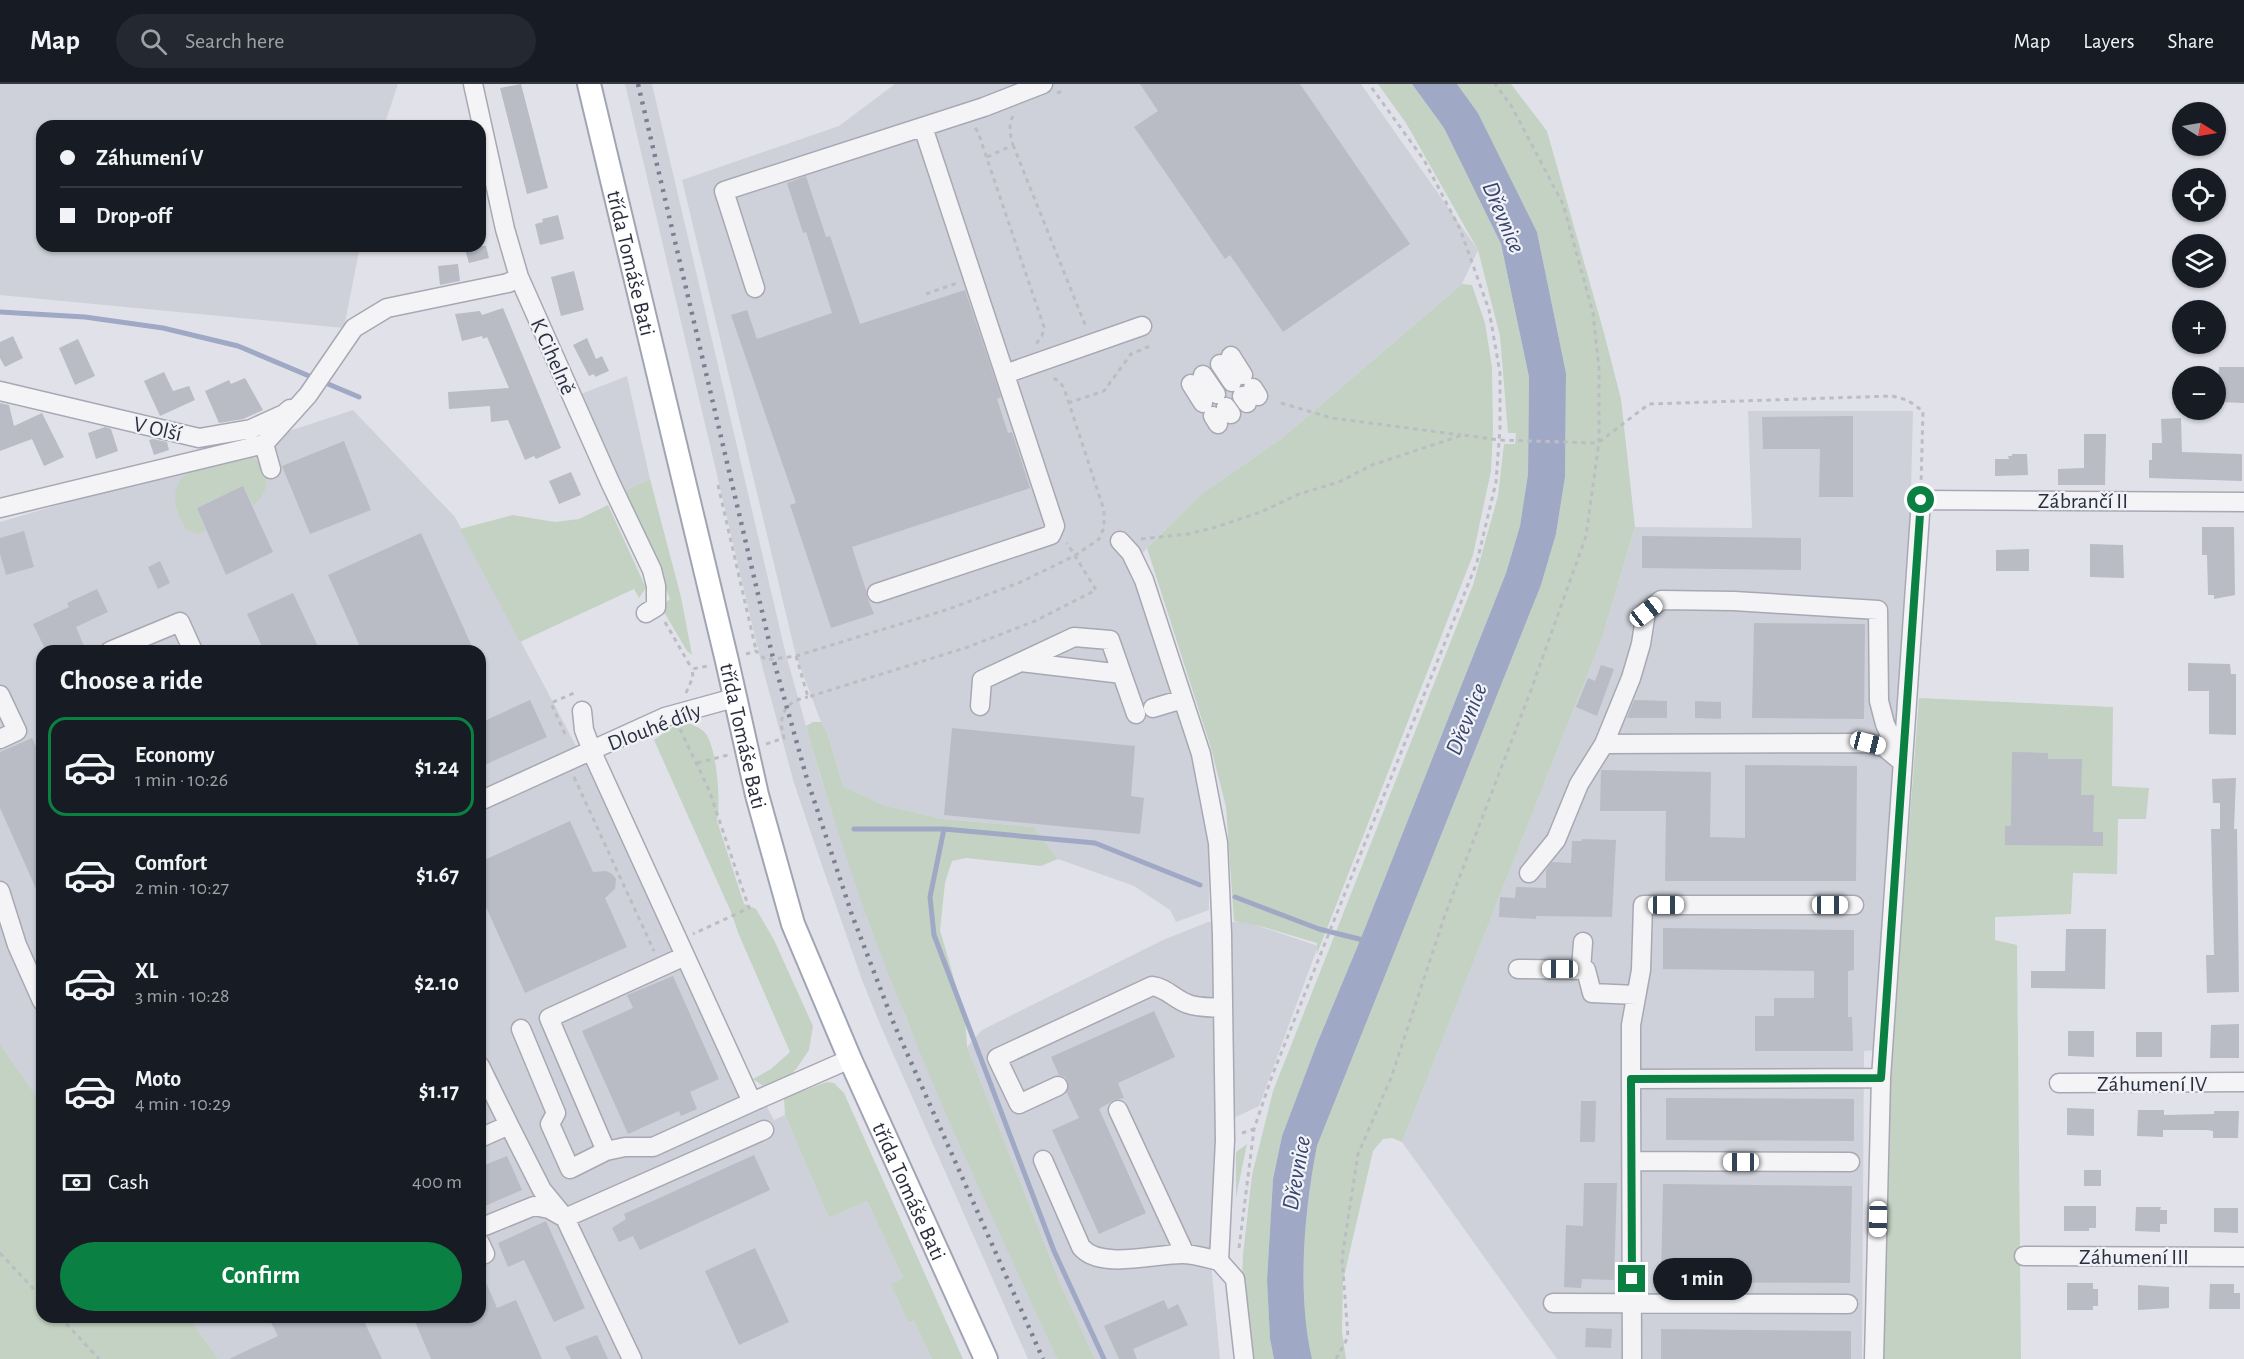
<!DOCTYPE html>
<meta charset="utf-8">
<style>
:root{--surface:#171b24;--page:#242831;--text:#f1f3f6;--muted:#9ea1a6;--line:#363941;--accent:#0b8043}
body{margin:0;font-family:"Alegreya Sans",sans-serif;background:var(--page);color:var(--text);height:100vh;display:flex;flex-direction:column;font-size:22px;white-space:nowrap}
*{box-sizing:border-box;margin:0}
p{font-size:20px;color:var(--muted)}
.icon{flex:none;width:33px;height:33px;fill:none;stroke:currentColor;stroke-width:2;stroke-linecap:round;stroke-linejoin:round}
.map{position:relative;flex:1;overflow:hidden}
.sheet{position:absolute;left:36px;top:561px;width:450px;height:678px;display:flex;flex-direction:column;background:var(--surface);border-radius:18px;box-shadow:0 2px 4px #0004}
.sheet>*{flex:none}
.guide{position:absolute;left:36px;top:36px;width:450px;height:132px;border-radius:18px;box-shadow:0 2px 4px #0004;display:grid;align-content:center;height:132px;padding:0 24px;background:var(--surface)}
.needle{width:39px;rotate:101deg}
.fabs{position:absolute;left:2172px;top:18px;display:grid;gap:12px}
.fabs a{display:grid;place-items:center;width:54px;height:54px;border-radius:50%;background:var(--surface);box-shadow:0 2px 4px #0004;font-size:30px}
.end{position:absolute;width:27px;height:27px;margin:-14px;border:8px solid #0b8043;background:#fff;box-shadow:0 0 0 3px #fff}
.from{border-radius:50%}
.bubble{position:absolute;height:42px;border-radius:21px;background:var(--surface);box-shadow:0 2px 4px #0004;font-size:20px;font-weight:600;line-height:42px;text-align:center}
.car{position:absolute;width:18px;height:36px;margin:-18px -9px;border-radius:8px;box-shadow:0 0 4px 2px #0007;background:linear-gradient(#fff 24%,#345 0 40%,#fff 0 76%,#345 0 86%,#fff 0)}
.guide b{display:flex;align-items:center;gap:21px;height:57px;font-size:22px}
.guide b+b{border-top:2px solid var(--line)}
.guide i{width:15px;height:15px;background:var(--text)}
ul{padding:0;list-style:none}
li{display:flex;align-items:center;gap:18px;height:99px;margin:0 12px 9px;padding:0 12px;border:3px solid transparent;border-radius:18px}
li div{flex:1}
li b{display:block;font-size:22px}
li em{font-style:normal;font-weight:600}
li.current{border-color:var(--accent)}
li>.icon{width:54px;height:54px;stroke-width:1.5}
h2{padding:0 24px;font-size:27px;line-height:72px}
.pay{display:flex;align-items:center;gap:15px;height:66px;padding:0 24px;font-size:22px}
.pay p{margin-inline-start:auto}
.primary-button{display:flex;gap:12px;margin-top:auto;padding:12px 24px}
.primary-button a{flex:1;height:69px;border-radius:36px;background:var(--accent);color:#fff;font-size:24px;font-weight:600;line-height:69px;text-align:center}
header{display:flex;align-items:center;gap:36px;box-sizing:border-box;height:84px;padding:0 30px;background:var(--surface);border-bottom:2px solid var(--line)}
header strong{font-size:28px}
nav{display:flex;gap:33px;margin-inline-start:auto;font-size:21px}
.search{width:420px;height:54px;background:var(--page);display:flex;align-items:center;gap:15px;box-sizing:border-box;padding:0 21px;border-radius:33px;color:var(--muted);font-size:22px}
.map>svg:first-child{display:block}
</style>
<header>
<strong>Map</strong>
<div class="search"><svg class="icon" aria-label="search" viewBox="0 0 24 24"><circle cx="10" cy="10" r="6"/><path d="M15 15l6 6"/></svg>Search here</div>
<nav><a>Map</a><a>Layers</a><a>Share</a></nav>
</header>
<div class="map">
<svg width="2244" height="1275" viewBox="0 0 2244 1275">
<rect width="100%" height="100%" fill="#e1e2e9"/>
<path fill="#cfd1da" d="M0,0H398L384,42H42V162H360L344,244L0,211Z
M625,0H652L786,571L820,691L842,759L906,935L1057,1275H1028L882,945L862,896L817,767L794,699L761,578Z
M895,0H1361L1478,166L1462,200L1281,355L1200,411L1147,464L1131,482L1191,666L1208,731L1209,826L1176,838L1170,826L1134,802L1058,775L1034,743L943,735L883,721L843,702L827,648L821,638L796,572L682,96L839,42Z
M627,292L650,395L624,407L585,323L581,310Z
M353,326L455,433L774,1036L785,1031L829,1134L867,1117L903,1194L892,1200L910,1239L914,1237L932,1275H218L189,1233H480V567H42V1020L0,960V438L109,406Z
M1748,327H1913L1910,445L1877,966L1864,967L1862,1275H1557L1402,1058L1602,554L1635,443L1752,444Z
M1208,838H1247L1318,862L1259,1022L1215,1043V1122L1212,1189L1220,1275H1095L1061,1201L967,963L982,946L1163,856Z"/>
<path fill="#c3d2c3" d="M1378,0H1412L1444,44L1501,160L1529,293L1528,390L1520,442L1506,489L1361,854L1316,962L1282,1052L1273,1095L1267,1196L1270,1255L1274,1275H1249L1241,1217L1243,1171L1252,1091L1273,1007L1473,501L1498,412L1504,360H1515L1516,349H1508L1500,252L1478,166L1406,39Z
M1457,0H1511L1547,47L1604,249L1621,315L1635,443L1602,554L1402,1058L1392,1054L1383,1055L1373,1067L1343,1197L1342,1248L1346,1275H1312C1297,1208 1304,1129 1317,1062L1541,501L1556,450L1565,393L1566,289L1537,148L1478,29Z
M1462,200L1472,201L1485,239L1492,283L1493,347L1491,387L1473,471L1317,870V859L1260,842L1234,837L1226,723L1211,664L1147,464L1200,411L1281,355Z
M250,372C270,383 272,408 253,421L243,403L197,423L206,446L199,450L188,447C174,430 167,400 191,387C202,381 235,375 250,372Z
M650,395L681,513L692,571L687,567L661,523L670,515L624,407Z
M608,421L646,504L639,514L634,505L520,558L460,445L513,431L555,438L579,435Z
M1919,614L2113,623L2112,702L2149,704L2146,735H2118L2117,790L2073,789L2071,830L1995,833V856L2017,861L2021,1275H1882L1887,1038Z
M681,637C689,640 700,642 706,650C717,666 721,718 717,737L744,820L756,825L774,856L813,942L809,966L797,984L783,998L766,1004L753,995L771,985L790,968L739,851L731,828L654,656Z
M813,638H821L827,648L843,702L883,721L943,735L1034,743L1058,775L1041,782L966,774L952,777L945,799L940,846L965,933L967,963L1061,1201L1095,1275H1057C1006,1162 952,1049 906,934C867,839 834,741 806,642Z
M0,960L42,1020V1233H189L218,1275H0Z
M827,998L834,999L844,1009L963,1275H932L914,1237L909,1239L891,1200L903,1194L867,1117L829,1134L785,1031L784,1014Z
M1247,1060L1236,1113V1068Z"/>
<path fill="#9fa9c5" d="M1412,0H1457L1478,29L1537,148L1566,289L1565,393L1556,450L1541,501L1317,1062C1304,1129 1297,1208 1312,1275H1274L1270,1255L1267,1196L1273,1095L1282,1052L1316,962L1361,854L1506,489L1520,442L1528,390L1529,293L1501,160L1444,44Z"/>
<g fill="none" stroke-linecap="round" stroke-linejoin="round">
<path stroke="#9fa9c5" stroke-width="5" d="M0,228L85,233L163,244L238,262L359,313
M854,745H944L1095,759L1200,801
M944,745L930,813L934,851L1054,1167L1104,1275
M1235,813L1319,845L1367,857"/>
</g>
<path fill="#b9bbc5" d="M521,0L548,104L527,110L500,4Z
M1140,0H1300L1410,160L1283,248L1230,171L1225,175L1134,43L1158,27Z
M806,92L826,153L830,152L860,240L965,206L1001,313L997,315L1008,349L1012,348L1030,404L852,463L866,506L867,513L874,530L831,544L790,421L796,419L731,231L747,226L757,255L832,229L806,148L803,149L787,99Z
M558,131L564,155L540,161L535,140L543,138L542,135Z
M464,162H486L489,174L469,179Z
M458,180L460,197L440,201L438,182Z
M574,187L584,226L561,232L551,193Z
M503,224L561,364L536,375L534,372L525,376L508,336L491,338L490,322L449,325L448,308L509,304L487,253L483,255L482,252L462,257L455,230L480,227L482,231Z
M13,252L23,274L5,283L0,274V258Z
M587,254L596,275L602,272L609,287L595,293L594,290L589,292L573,261Z
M78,255L95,292L75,301L59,264Z
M2219,283H2244V319L2218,318Z
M164,288L173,307L189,302L195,316L160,332L144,297Z
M245,294L263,326L243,335L219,339L205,307L229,296L231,300Z
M0,319L9,321L14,342L42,329L64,373L44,382L32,355L0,367Z
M1853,332V413H1819L1820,365H1763L1762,333Z
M2181,334L2182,368L2242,370V397L2149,394V376H2152V359H2162L2161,335Z
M105,343L111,345L118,367L96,375L88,349Z
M2084,350H2106L2105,401H2058V385L2084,384Z
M153,355L167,358L169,366L154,371L149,356Z
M344,357L371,426L310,450L282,382Z
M2012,370H2027L2028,391L1995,392V375H2009L2008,372H2012Z
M571,388L581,411L559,420L549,397Z
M243,402L273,468L226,491L197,424Z
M2202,443H2234L2235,511L2214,515V511H2208L2207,471H2202Z
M24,447L34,483L6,491L0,470V454Z
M421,449L474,567H362L328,491Z
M1642,452L1801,454V486L1642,484Z
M2090,460L2123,461L2124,494L2090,493Z
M2029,465V487H1996V466Z
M160,477L170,499L158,505L148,483Z
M97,505L108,528L76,543L86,567H46L33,540L69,523L67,519Z
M293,509L320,567H264L247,530Z
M1754,539L1865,540L1864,635L1752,634Z
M2188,579L2230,580L2231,590H2236V651L2209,650V607H2188Z
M1601,581L1614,585L1597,632L1576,623L1588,594L1595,597Z
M530,616L547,653L480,683V639Z
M1634,616L1667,617V634H1627Z
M1695,617L1721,618V635L1695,634Z
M952,644L1135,662L1131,712L1144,714L1140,750L944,731Z
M32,654L42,676V818L0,724V668Z
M2012,668L2048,669V675H2082L2081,711H2094L2093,748H2103V762L2005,761V742H2011Z
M1745,681L1857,682L1856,797H1665L1666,727H1600L1601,686L1711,688L1710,753L1745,754Z
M2236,694L2234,745H2237L2239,908L2207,909L2206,871H2214L2211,745H2220V719H2213L2212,695Z
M570,737L593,788L606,787L612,790L616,795L615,805L605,814L627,863L525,909L480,810V778Z
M1582,755L1616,756L1612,833L1536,832V835L1499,833L1500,813L1515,814L1516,803L1546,804V786L1552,778L1571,779L1572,757H1582Z
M1663,844L1854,846V886L1848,887V933H1852L1853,967H1755V932H1774V914H1814V887L1663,885Z
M2066,845H2106L2105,905L2031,904V887H2065Z
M673,892L719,995L690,1008L697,1025L681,1032L679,1027L628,1050L582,947L633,924L627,911Z
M1154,927L1175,973L1118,999L1124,1014L1114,1016L1099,1025L1146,1129L1099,1150L1052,1046L1079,1034L1067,1009L1068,998L1065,993L1059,991L1051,973Z
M2239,940V974H2210L2211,941Z
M2068,947H2094V973L2068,972Z
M2136,948H2162V973H2136Z
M1666,1014L1854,1015V1057L1666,1056Z
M1581,1017H1596L1595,1058H1580Z
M2067,1024L2094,1025V1052L2067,1051Z
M2138,1026H2164V1031L2214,1030V1027H2239L2238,1054H2213V1047L2207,1046H2163V1053L2137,1052Z
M754,1071L770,1106L640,1166L633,1152L619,1158L612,1144L626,1135L624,1130Z
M507,1072L522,1106L480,1124V1083Z
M2084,1086H2101V1102H2084Z
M1584,1099H1617L1614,1196L1582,1195L1581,1204L1564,1203L1566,1141L1583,1142Z
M1663,1100L1852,1102L1850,1199L1661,1198Z
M2064,1122H2096V1144H2089V1147H2064Z
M2136,1123H2161L2160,1126H2167V1140H2160V1148L2135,1147Z
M2214,1124H2238V1149L2214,1148Z
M546,1137L585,1224L554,1238L524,1176L508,1183L498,1159Z
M755,1164L789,1238L739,1261L705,1187Z
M480,1184L497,1224L516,1216L542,1275H431L413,1233H480Z
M2067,1199H2093V1205H2098V1222H2093V1226H2067Z
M2210,1200H2234V1209H2240V1225H2209Z
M2138,1201L2169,1203V1224L2138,1226Z
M1164,1216L1168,1225L1178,1220L1188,1241L1133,1265L1137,1275H1119L1104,1242Z
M268,1233H362L382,1275H229L278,1252Z
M1586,1244L1612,1245L1611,1264L1585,1263Z
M1661,1245L1851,1247V1275H1661Z
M597,1251L608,1275H571L565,1263Z"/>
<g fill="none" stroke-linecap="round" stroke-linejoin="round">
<defs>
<path id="minor" d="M473,0L505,145L519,193L610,398L652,486L656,502V523L646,529
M755,204L724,107L984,23L1043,0
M1231,272L1243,291
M1220,280L1232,298
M1005,290L1142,242
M1203,291L1216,310
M1191,300L1203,319
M1253,304L1258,312
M0,307L199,354L251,345L284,330L290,325
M1242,312L1247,319
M1226,323L1231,330
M1213,332L1218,340
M271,385L264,360L308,311L354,244L387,224L508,199L519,193
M0,424L264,360
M1120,457L1131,469L1144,496L1201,670L1218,759L1222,850L1225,1056L1219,1177L1235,1195L1244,1275
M877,509L1051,451L1055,442L923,43
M110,567L180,538L193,567
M1021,578L1122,590
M0,611L17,647L0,655
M980,622L982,596L1074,553L1110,556L1136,630
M1153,624L1183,615
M582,627L584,646L596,677L752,1018L850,975
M1604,660L1868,659L1884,663L1901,677
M480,717L665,633L734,614
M1529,789L1556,756L1579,700L1604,660L1631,594L1641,560L1646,528L1661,516L1734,517L1878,526L1879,617L1885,640L1901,675
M0,807L17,861L42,917
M1854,821H1643L1641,886L1631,941V995L1881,994
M685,872L549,934L606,1067L625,1063H653L752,1018
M1518,885L1586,886L1592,909L1636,911
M1581,886L1583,858
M521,945L556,1029L550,1040L570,1085L606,1067
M480,982L509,1041
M1631,995L1632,1275
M2059,999L2244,998
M1058,1002L1019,1020L997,974L1152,902C1167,904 1174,915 1188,920C1198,924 1212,923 1223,924
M1118,1026L1185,1170
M480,1054L509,1041L542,1106L565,1134L764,1046
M1043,1076L1081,1163C1100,1186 1154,1170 1182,1170C1194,1170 1207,1174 1219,1177
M1632,1077L1850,1078
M480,1144L534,1122L549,1125L565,1134L632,1275
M480,1159L485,1170
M2024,1172L2244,1173
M1553,1219L1848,1220
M1874,1275L1881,994L1921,416L2244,418"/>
<g id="major">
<path id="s1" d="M589,0L727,577L757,711L793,840L850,975L986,1275"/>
</g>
</defs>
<use href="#minor" stroke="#a7a8b3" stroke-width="21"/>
<use href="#major" stroke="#a1a4b3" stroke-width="26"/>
<path stroke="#bcbdc3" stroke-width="3" stroke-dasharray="4.5 4.5" stroke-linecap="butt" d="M1057,9L1065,6
M975,44L978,48L1044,243L1042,252L1036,260
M1013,61L1086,243
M987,73L1013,61C1010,51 1008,39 1014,30
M926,210L957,199
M1068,319L1104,307L1131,270L1150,262
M1281,319L1332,334L1461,351
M718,401L756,566
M1141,455L1188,450L1216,443L1261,428L1299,410L1339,398L1372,381L1463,351L1499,356L1594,359L1599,358L1649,320L1892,312L1907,316L1923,327L1921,400
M665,538L692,585
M746,570L756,567L766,576L796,572L949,525L1021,498L1076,471L1099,455L1104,444V426L1064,304L1059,297L1051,293
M796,572L808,613L968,563L1035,537L1096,506L1067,459
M686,609L693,593L692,585L708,582
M680,645L709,706L749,824L693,850
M565,650L551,619L574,609
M766,660L784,654C777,632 785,617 808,613
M697,679L728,671
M574,693L654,867
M1242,1049L1254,1045
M1239,1164L1254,1045L1272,992L1477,478L1496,398L1500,344V289L1489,226L1460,145L1424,76L1369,0
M0,1169L42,1214
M60,1233L99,1275
M1336,1275L1348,1253L1342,1174L1358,1070L1391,994L1445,831L1531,606L1586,452L1599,358V284L1593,229L1563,120L1512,23L1495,0"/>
<use href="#minor" stroke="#f4f4f7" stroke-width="18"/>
<use href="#major" stroke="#fff" stroke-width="22"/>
<path stroke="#7c7f91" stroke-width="4.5" stroke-dasharray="3 6" stroke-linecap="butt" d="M638,0L773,574L807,695L852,831L894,940L1043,1275"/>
</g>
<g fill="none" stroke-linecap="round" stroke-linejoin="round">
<path stroke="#0b8043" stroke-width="8" d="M1632,1195L1631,995L1881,994L1921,416"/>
</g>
<g text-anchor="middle" stroke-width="4.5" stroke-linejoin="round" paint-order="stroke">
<g font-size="22" fill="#2b2e3f" stroke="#f1f2f6">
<text dy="8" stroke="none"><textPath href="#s1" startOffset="184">třída Tomáše Bati</textPath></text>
<text transform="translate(554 272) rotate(66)" y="8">K Cihelně</text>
<text transform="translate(158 344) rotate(13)" y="8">V Olší</text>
<text x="2083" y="424">Zábrančí II</text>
<text transform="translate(654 642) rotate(-21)" y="8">Dlouhé díly</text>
<text dy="8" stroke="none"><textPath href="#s1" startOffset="670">třída Tomáše Bati</textPath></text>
<text x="2152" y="1007">Záhumení IV</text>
<text dy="8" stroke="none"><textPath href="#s1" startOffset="1156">třída Tomáše Bati</textPath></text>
<text x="2134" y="1180">Záhumení III</text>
</g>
<g font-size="24" font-style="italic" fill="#38446f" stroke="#f1f2f6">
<text transform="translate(1504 133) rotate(67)" y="8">Dřevnice</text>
<text transform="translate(1466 635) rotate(-68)" y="8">Dřevnice</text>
<text transform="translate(1296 1089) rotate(-80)" y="8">Dřevnice</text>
</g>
</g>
</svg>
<div class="fabs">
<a><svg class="needle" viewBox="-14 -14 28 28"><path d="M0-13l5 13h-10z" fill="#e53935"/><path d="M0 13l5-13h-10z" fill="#9ea1a6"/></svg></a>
<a><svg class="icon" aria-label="locate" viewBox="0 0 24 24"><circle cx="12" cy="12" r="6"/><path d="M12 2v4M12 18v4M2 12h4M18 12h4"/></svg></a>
<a><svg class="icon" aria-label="layers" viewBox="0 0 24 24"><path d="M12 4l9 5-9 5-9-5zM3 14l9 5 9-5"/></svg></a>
<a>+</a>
<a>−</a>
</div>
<i class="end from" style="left:1921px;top:416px"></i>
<i class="end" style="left:1632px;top:1195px"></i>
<div class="bubble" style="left:1653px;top:1174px;width:99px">1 min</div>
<i class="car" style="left:1646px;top:528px;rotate:52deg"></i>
<i class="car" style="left:1868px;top:659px;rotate:104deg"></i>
<i class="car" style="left:1666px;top:821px;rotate:90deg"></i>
<i class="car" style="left:1830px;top:821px;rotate:90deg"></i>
<i class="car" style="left:1560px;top:885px;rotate:270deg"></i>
<i class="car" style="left:1741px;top:1078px;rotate:270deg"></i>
<i class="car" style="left:1878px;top:1135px;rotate:181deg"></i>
<div class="guide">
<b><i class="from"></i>Záhumení V</b>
<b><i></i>Drop-off</b>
</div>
<section class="sheet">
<h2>Choose a ride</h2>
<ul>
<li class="current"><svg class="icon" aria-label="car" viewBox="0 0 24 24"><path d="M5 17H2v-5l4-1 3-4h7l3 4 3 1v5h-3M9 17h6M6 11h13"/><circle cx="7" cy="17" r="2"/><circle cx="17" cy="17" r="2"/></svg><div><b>Economy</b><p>1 min · 10:26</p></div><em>$1.24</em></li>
<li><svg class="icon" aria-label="car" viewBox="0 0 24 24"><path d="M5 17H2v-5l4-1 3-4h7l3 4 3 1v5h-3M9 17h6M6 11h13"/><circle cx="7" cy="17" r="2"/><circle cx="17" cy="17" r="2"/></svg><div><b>Comfort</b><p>2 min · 10:27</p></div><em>$1.67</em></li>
<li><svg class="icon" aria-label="car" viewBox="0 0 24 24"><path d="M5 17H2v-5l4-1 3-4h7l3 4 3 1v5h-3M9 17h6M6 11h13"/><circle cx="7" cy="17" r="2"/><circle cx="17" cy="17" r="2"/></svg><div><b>XL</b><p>3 min · 10:28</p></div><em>$2.10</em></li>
<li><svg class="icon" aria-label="car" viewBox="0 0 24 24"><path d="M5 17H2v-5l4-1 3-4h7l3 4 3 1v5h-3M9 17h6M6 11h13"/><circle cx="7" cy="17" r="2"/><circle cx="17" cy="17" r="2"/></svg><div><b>Moto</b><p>4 min · 10:29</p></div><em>$1.17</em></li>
</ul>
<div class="pay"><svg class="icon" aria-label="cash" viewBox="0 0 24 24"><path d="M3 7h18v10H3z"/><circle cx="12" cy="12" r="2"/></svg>Cash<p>400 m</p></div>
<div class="primary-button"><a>Confirm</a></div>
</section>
</div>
